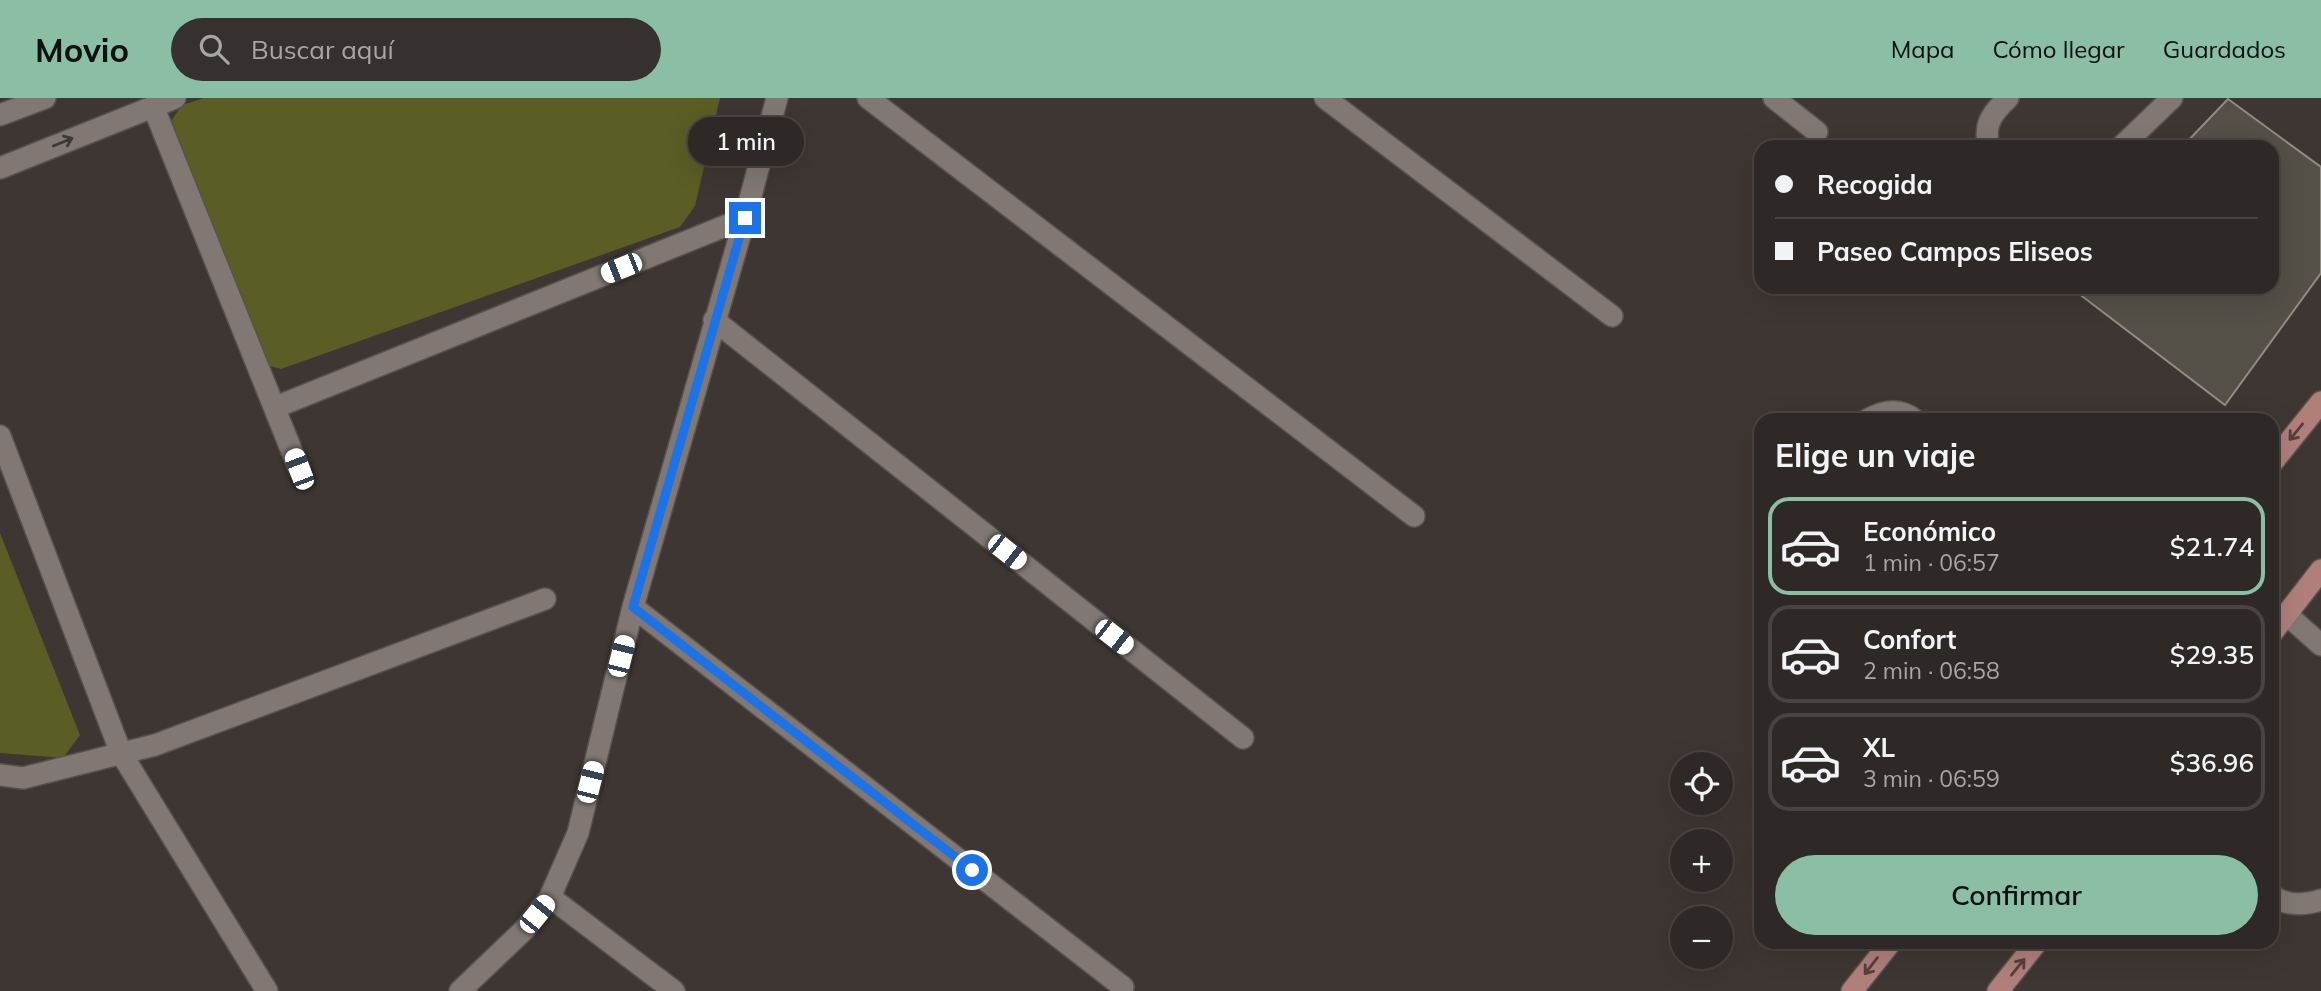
<!DOCTYPE html>
<html lang="es">
<meta charset="utf-8">
<style>
:root{--surface:#2e2826;--page:#36302e;--text:#f1f3f6;--muted:#a7a6a7;--line:#494443;--accent:#8abfa5}
body{margin:0;font-family:Mulish,sans-serif;background:var(--page);color:var(--text);height:100vh;display:flex;flex-direction:column;font-size:26px;white-space:nowrap}
*{box-sizing:border-box;margin:0}
p{font-size:23px;color:var(--muted)}
.icon{flex:none;width:38px;height:38px;fill:none;stroke:currentColor;stroke-width:2;stroke-linecap:round;stroke-linejoin:round}
.map{position:relative;flex:1;overflow:hidden}
.sheet{position:absolute;left:1754px;top:315px;width:525px;height:536px;display:flex;flex-direction:column;background:var(--surface);border-radius:21px;box-shadow:0 7px 28px #0002,0 0 0 2px var(--line)}
.sheet>*{flex:none}
.top-card{position:absolute;left:1754px;top:42px;width:525px;height:154px;border-radius:21px;box-shadow:0 7px 28px #0002,0 0 0 2px var(--line);display:grid;align-content:center;height:154px;padding:0 21px;background:var(--surface)}
.buttons{position:absolute;left:1670px;top:654px;display:grid;gap:14px}
.buttons a{display:grid;place-items:center;width:63px;height:63px;border-radius:50%;background:var(--surface);box-shadow:0 7px 28px #0002,0 0 0 2px var(--line);font-size:35px}
.end{position:absolute;width:32px;height:32px;margin:-16px;border:9px solid #1a73e8;background:#fff;box-shadow:0 0 0 4px #fff}
.from{border-radius:50%}
.bubble{position:absolute;height:49px;border-radius:24px;background:var(--surface);box-shadow:0 7px 28px #0002,0 0 0 2px var(--line);font-size:23px;font-weight:600;line-height:49px;text-align:center}
.car{position:absolute;width:21px;height:42px;margin:-21px -10px;border-radius:9px;box-shadow:0 0 5px 2px #0007;background:linear-gradient(#fff 24%,#345 0 40%,#fff 0 76%,#345 0 86%,#fff 0)}
.top-card b{display:flex;align-items:center;gap:24px;height:66px;font-size:26px}
.top-card b+b{border-top:2px solid var(--line)}
.top-card i{width:18px;height:18px;background:var(--text)}
ul{padding:0;list-style:none}
li{display:flex;align-items:center;gap:21px;height:98px;margin:0 14px 10px;padding:0 7px;border:4px solid var(--line);border-radius:21px}
li div{flex:1}
li b{display:block;font-size:26px}
li em{font-style:normal;font-weight:600}
li.active{border-color:var(--accent)}
li>.icon{width:63px;height:63px;stroke-width:1.5}
h2{padding:0 21px;font-size:32px;line-height:84px}
.cta{display:flex;gap:14px;margin-top:auto;padding:14px 21px}
.cta a{flex:1;height:80px;border-radius:42px;background:var(--accent);color:#111;font-size:28px;font-weight:600;line-height:80px;text-align:center}
header{display:flex;align-items:center;gap:42px;box-sizing:border-box;height:98px;padding:0 35px;background:var(--accent);color:#111}
header strong{font-size:33px}
nav{display:flex;gap:38px;margin-inline-start:auto;font-size:24px}
.search{width:490px;height:63px;background:var(--page);display:flex;align-items:center;gap:18px;box-sizing:border-box;padding:0 24px;border-radius:38px;color:var(--muted);font-size:26px}
.map>svg:first-child{display:block}
</style>
<header>
<strong>Movio</strong>
<div class="search"><svg class="icon" aria-label="search" viewBox="0 0 24 24"><circle cx="10" cy="10" r="6"/><path d="M15 15l6 6"/></svg>Buscar aquí</div>
<nav><a>Mapa</a><a>Cómo llegar</a><a>Guardados</a></nav>
</header>
<div class="map">
<svg width="2321" height="893" viewBox="0 0 2321 893">
<rect width="100%" height="100%" fill="#3e3632"/>
<path fill="#5a5d24" d="M204,0H720L695,108L680,129L281,271L262,266L167,29L182,7Z
M0,435L80,637L63,660L0,655Z"/>
<path fill="#545048" stroke="#918d85" stroke-width="2" d="M2228,1L2321,69V175L2225,307L2070,189H2272V49H2182Z"/>
<g fill="none" stroke-linecap="round" stroke-linejoin="round">
<defs>
<path id="minor" d="M868,0L1414,418
M1325,0L1612,218
M1774,0L1817,34
M153,8L299,371
M0,17L45,0
M1989,49C1983,27 1992,15 2008,0
M2121,49L2172,0
M0,70L175,0
M714,222L1243,640
M276,309L745,120
M1867,322C1883,313 1899,309 1915,322
M0,338L121,655L267,893
M633,509L1123,889
M2286,516L2321,547
M0,677L23,680L155,647L545,501
M2272,797C2286,809 2304,807 2321,802
M550,799L674,893
M460,893L524,832L550,799L578,735L633,509L745,120L777,0"/>
<path id="major" d="M2272,365L2321,304
M2272,535L2321,472
M1852,893L1891,844
M1998,893L2037,844"/>
</defs>
<use href="#minor" stroke="#57524d" stroke-width="24"/>
<use href="#major" stroke="#57524d" stroke-width="24"/>
<use href="#minor" stroke="#817873" stroke-width="21"/>
<use href="#major" stroke="#b07f7a" stroke-width="21"/>
</g>
<defs><path id="oneway-shaft" d="M-6 0H5M1.5-3L5.5 0L1.5 3" fill="none" stroke-width="1.6" stroke-linecap="round" stroke-linejoin="round" transform="scale(1.75)"/></defs>
<use stroke="#3e3936" href="#oneway-shaft" transform="translate(63 44) rotate(-22)"/>
<g stroke="#54403d">
<use href="#oneway-shaft" transform="translate(2296 334) rotate(129)"/>
<use href="#oneway-shaft" transform="translate(1871 868) rotate(128)"/>
<use href="#oneway-shaft" transform="translate(2018 869) rotate(-51)"/>
</g>
<g fill="none" stroke-linecap="round" stroke-linejoin="round">
<path stroke="#1a73e8" stroke-width="9" d="M745,120L633,509L972,772"/>
</g>
</svg>
<div class="buttons">
<a><svg class="icon" aria-label="locate" viewBox="0 0 24 24"><circle cx="12" cy="12" r="6"/><path d="M12 2v4M12 18v4M2 12h4M18 12h4"/></svg></a>
<a>+</a>
<a>−</a>
</div>
<i class="end from" style="left:972px;top:772px"></i>
<i class="end" style="left:745px;top:120px"></i>
<div class="bubble" style="left:688px;top:19px;width:116px">1 min</div>
<i class="car" style="left:621px;top:170px;rotate:248deg"></i>
<i class="car" style="left:299px;top:371px;rotate:339deg"></i>
<i class="car" style="left:1007px;top:454px;rotate:128deg"></i>
<i class="car" style="left:1114px;top:539px;rotate:128deg"></i>
<i class="car" style="left:621px;top:558px;rotate:14deg"></i>
<i class="car" style="left:590px;top:684px;rotate:14deg"></i>
<i class="car" style="left:537px;top:816px;rotate:39deg"></i>
<div class="top-card">
<b><i class="from"></i>Recogida</b>
<b><i></i>Paseo Campos Eliseos</b>
</div>
<section class="sheet">
<h2>Elige un viaje</h2>
<ul>
<li class="active"><svg class="icon" aria-label="car" viewBox="0 0 24 24"><path d="M5 17H2v-5l4-1 3-4h7l3 4 3 1v5h-3M9 17h6M6 11h13"/><circle cx="7" cy="17" r="2"/><circle cx="17" cy="17" r="2"/></svg><div><b>Económico</b><p>1 min · 06:57</p></div><em>$21.74</em></li>
<li><svg class="icon" aria-label="car" viewBox="0 0 24 24"><path d="M5 17H2v-5l4-1 3-4h7l3 4 3 1v5h-3M9 17h6M6 11h13"/><circle cx="7" cy="17" r="2"/><circle cx="17" cy="17" r="2"/></svg><div><b>Confort</b><p>2 min · 06:58</p></div><em>$29.35</em></li>
<li><svg class="icon" aria-label="car" viewBox="0 0 24 24"><path d="M5 17H2v-5l4-1 3-4h7l3 4 3 1v5h-3M9 17h6M6 11h13"/><circle cx="7" cy="17" r="2"/><circle cx="17" cy="17" r="2"/></svg><div><b>XL</b><p>3 min · 06:59</p></div><em>$36.96</em></li>
</ul>
<div class="cta"><a>Confirmar</a></div>
</section>
</div>
